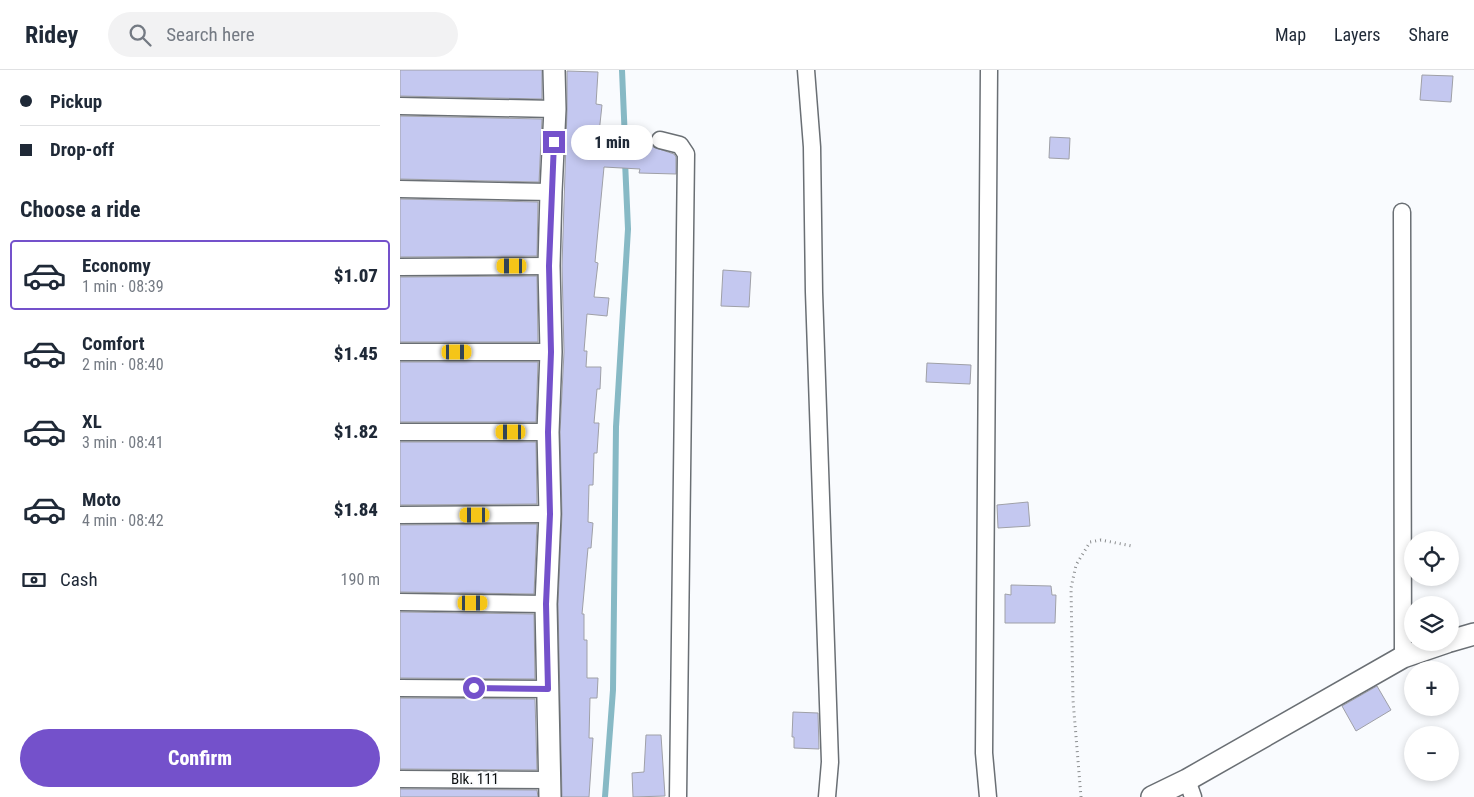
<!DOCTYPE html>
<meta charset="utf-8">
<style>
:root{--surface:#fff;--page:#f2f2f3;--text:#1f2937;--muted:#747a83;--line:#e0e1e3;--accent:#7451cb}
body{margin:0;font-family:"Roboto Condensed",sans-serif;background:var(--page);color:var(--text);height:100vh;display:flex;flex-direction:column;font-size:19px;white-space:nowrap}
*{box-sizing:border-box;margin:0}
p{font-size:16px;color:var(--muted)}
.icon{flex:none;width:28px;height:28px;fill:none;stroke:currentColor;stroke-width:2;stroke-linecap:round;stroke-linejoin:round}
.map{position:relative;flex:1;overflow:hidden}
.panel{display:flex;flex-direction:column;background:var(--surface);width:400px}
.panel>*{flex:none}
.hud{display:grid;align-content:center;height:110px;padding:0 20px;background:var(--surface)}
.fabs{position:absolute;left:1004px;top:461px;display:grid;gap:10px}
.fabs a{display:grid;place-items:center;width:55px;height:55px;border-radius:50%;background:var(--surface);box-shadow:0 2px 8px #0003;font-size:25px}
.end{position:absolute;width:22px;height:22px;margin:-11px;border:6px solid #7451cb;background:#fff;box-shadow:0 0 0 2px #fff}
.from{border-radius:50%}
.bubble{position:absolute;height:35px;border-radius:18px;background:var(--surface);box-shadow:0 2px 8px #0003;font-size:16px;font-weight:800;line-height:35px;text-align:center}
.car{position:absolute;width:15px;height:30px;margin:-15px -8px;border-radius:6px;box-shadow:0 0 4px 1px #0007;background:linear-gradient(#f5c518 24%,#345 0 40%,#f5c518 0 76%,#345 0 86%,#f5c518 0)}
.hud b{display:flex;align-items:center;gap:18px;height:48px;font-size:19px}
.hud b+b{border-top:1px solid var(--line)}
.hud i{width:12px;height:12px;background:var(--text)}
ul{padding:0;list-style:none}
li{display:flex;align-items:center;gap:15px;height:70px;margin:0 10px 8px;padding:0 10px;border:2px solid transparent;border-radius:5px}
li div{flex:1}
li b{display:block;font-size:19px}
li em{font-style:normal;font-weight:800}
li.active{border-color:var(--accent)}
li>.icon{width:45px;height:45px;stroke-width:1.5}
h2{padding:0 20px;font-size:22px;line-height:60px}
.pay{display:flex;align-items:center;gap:12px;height:55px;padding:0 20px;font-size:19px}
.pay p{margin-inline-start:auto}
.cta{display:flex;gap:10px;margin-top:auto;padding:10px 20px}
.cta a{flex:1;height:58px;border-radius:30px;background:var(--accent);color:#fff;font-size:20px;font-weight:800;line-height:58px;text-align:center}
header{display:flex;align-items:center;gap:30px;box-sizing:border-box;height:70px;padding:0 25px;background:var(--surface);border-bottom:1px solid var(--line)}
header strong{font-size:24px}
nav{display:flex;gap:28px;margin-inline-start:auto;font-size:18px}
.search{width:350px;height:45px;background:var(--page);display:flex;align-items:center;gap:12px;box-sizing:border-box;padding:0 18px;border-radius:28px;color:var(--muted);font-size:19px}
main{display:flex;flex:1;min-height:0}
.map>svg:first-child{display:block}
</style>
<header>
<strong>Ridey</strong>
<div class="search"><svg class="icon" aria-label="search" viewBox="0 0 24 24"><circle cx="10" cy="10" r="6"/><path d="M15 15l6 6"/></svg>Search here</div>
<nav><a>Map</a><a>Layers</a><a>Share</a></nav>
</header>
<main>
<section class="panel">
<div class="hud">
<b><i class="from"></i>Pickup</b>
<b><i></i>Drop-off</b>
</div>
<h2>Choose a ride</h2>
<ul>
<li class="active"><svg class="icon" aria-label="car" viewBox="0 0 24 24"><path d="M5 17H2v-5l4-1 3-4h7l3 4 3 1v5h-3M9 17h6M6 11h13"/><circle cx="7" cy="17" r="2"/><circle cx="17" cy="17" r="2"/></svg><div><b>Economy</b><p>1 min · 08:39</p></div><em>$1.07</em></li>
<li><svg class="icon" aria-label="car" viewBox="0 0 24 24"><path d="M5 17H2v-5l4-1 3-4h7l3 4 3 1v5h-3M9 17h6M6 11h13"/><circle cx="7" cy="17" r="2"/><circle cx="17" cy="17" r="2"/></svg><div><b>Comfort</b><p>2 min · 08:40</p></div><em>$1.45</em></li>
<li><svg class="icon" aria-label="car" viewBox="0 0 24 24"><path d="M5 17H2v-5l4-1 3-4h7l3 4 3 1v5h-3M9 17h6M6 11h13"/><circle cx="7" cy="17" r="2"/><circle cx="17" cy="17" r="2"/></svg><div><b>XL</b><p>3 min · 08:41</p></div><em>$1.82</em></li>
<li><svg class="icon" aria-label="car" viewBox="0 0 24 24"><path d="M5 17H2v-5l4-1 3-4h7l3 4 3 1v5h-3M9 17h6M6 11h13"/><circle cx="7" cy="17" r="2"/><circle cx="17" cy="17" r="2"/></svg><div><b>Moto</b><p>4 min · 08:42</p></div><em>$1.84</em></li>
</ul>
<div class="pay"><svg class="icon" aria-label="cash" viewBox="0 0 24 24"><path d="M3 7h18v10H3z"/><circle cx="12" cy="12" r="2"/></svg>Cash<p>190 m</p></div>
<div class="cta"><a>Confirm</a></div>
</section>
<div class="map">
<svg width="1074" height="727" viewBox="0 0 1074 727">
<rect width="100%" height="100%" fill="#f9fbfe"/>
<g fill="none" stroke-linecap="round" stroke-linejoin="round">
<path stroke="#87b9c5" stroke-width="6" d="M222,0L225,71
M205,727L213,620L216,357L228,159L225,91"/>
</g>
<path fill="#c4c8f0" stroke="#9fa0a7" d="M0,0H142V29L0,26Z
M167,1L198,2L196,34L202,35L199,63L250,67L251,73L253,77L274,84L276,87V104L239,103L240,99L204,97L195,192L198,193L194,227L209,228L207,246L187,244L184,281H187L186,297H201L200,319H197L194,353H199L197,383H194L193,415H189L188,452L193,453L191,478H188L182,544H184V570H187V608H198L197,628H190L189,668H193L189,727H162L158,534L162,444L160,362L164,282L162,196L167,40Z
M1022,5L1053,6L1051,32L1020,30Z
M0,46L142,49L139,112L0,109Z
M650,67L670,68L669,89L649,88Z
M0,129L138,132L137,186L0,187Z
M323,200L351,202L349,237L321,236Z
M137,206L138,272H0V207Z
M0,292H138L136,352H0Z
M527,293L571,295L570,314L526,312Z
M0,372H136L137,434L0,435Z
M628,432L630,456L598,458L597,435Z
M137,454L134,524L0,522V455Z
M611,515L651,516L652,525H656L655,553H605V524L611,525Z
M0,542L134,544L135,609L0,608Z
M977,616L991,640L956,661L942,636Z
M0,628L135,629L137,700L0,699Z
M393,642L418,643L419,679L394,678V667H392Z
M246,665H261L265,726L233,727L232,703L244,702Z
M0,719L137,720L138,727H0Z"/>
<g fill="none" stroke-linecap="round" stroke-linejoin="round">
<defs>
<path id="minor" d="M406,0L412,77L414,222L430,692L427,727
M0,36L155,39
M260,70L280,75L286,84L278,727
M0,119L151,122
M1002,142L1003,587
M0,197L149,196
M0,282H151
M0,362H148
M0,445L150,444
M0,532L146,534
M0,618L148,619
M0,709L150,710
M787,710L793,727
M588,727L584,683L589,0"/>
<path id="tertiary" d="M1050,571L1074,564
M150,727L146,534L150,444L148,362L151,282L149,196L151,122L155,39L154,0
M752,727L787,710L1003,587L1047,572"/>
</defs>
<use href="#minor" stroke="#6a6f74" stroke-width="19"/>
<use href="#tertiary" stroke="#6a6f74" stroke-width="24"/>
<path stroke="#8a8c8e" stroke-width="3" stroke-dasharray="1 4" stroke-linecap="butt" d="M681,727L673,630L671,518L676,495L690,472L701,470L732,476"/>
<use href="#minor" stroke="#fff" stroke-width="16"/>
<use href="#tertiary" stroke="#fff" stroke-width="21"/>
</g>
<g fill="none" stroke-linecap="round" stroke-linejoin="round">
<path stroke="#7451cb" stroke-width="6" d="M74,618L148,619L146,534L150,444L148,362L151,282L149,196L154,72"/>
</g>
<g text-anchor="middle" stroke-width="4" stroke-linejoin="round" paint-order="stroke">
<g font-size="15" fill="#0d1011" stroke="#f9fbfe">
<text x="75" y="714">Blk. 111</text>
</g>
</g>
</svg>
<div class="fabs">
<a><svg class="icon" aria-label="locate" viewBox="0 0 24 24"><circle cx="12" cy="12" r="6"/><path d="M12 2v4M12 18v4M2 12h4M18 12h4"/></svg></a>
<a><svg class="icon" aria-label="layers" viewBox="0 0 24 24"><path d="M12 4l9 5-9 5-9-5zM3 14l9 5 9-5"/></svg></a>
<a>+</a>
<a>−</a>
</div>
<i class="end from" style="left:74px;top:618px"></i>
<i class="end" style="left:154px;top:72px"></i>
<div class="bubble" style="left:171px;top:55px;width:82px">1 min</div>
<i class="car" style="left:112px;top:196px;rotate:270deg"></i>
<i class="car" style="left:57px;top:282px;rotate:90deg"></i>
<i class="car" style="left:111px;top:362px;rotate:270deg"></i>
<i class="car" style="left:75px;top:445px;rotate:270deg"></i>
<i class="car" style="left:73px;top:533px;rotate:90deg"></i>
</div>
</main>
